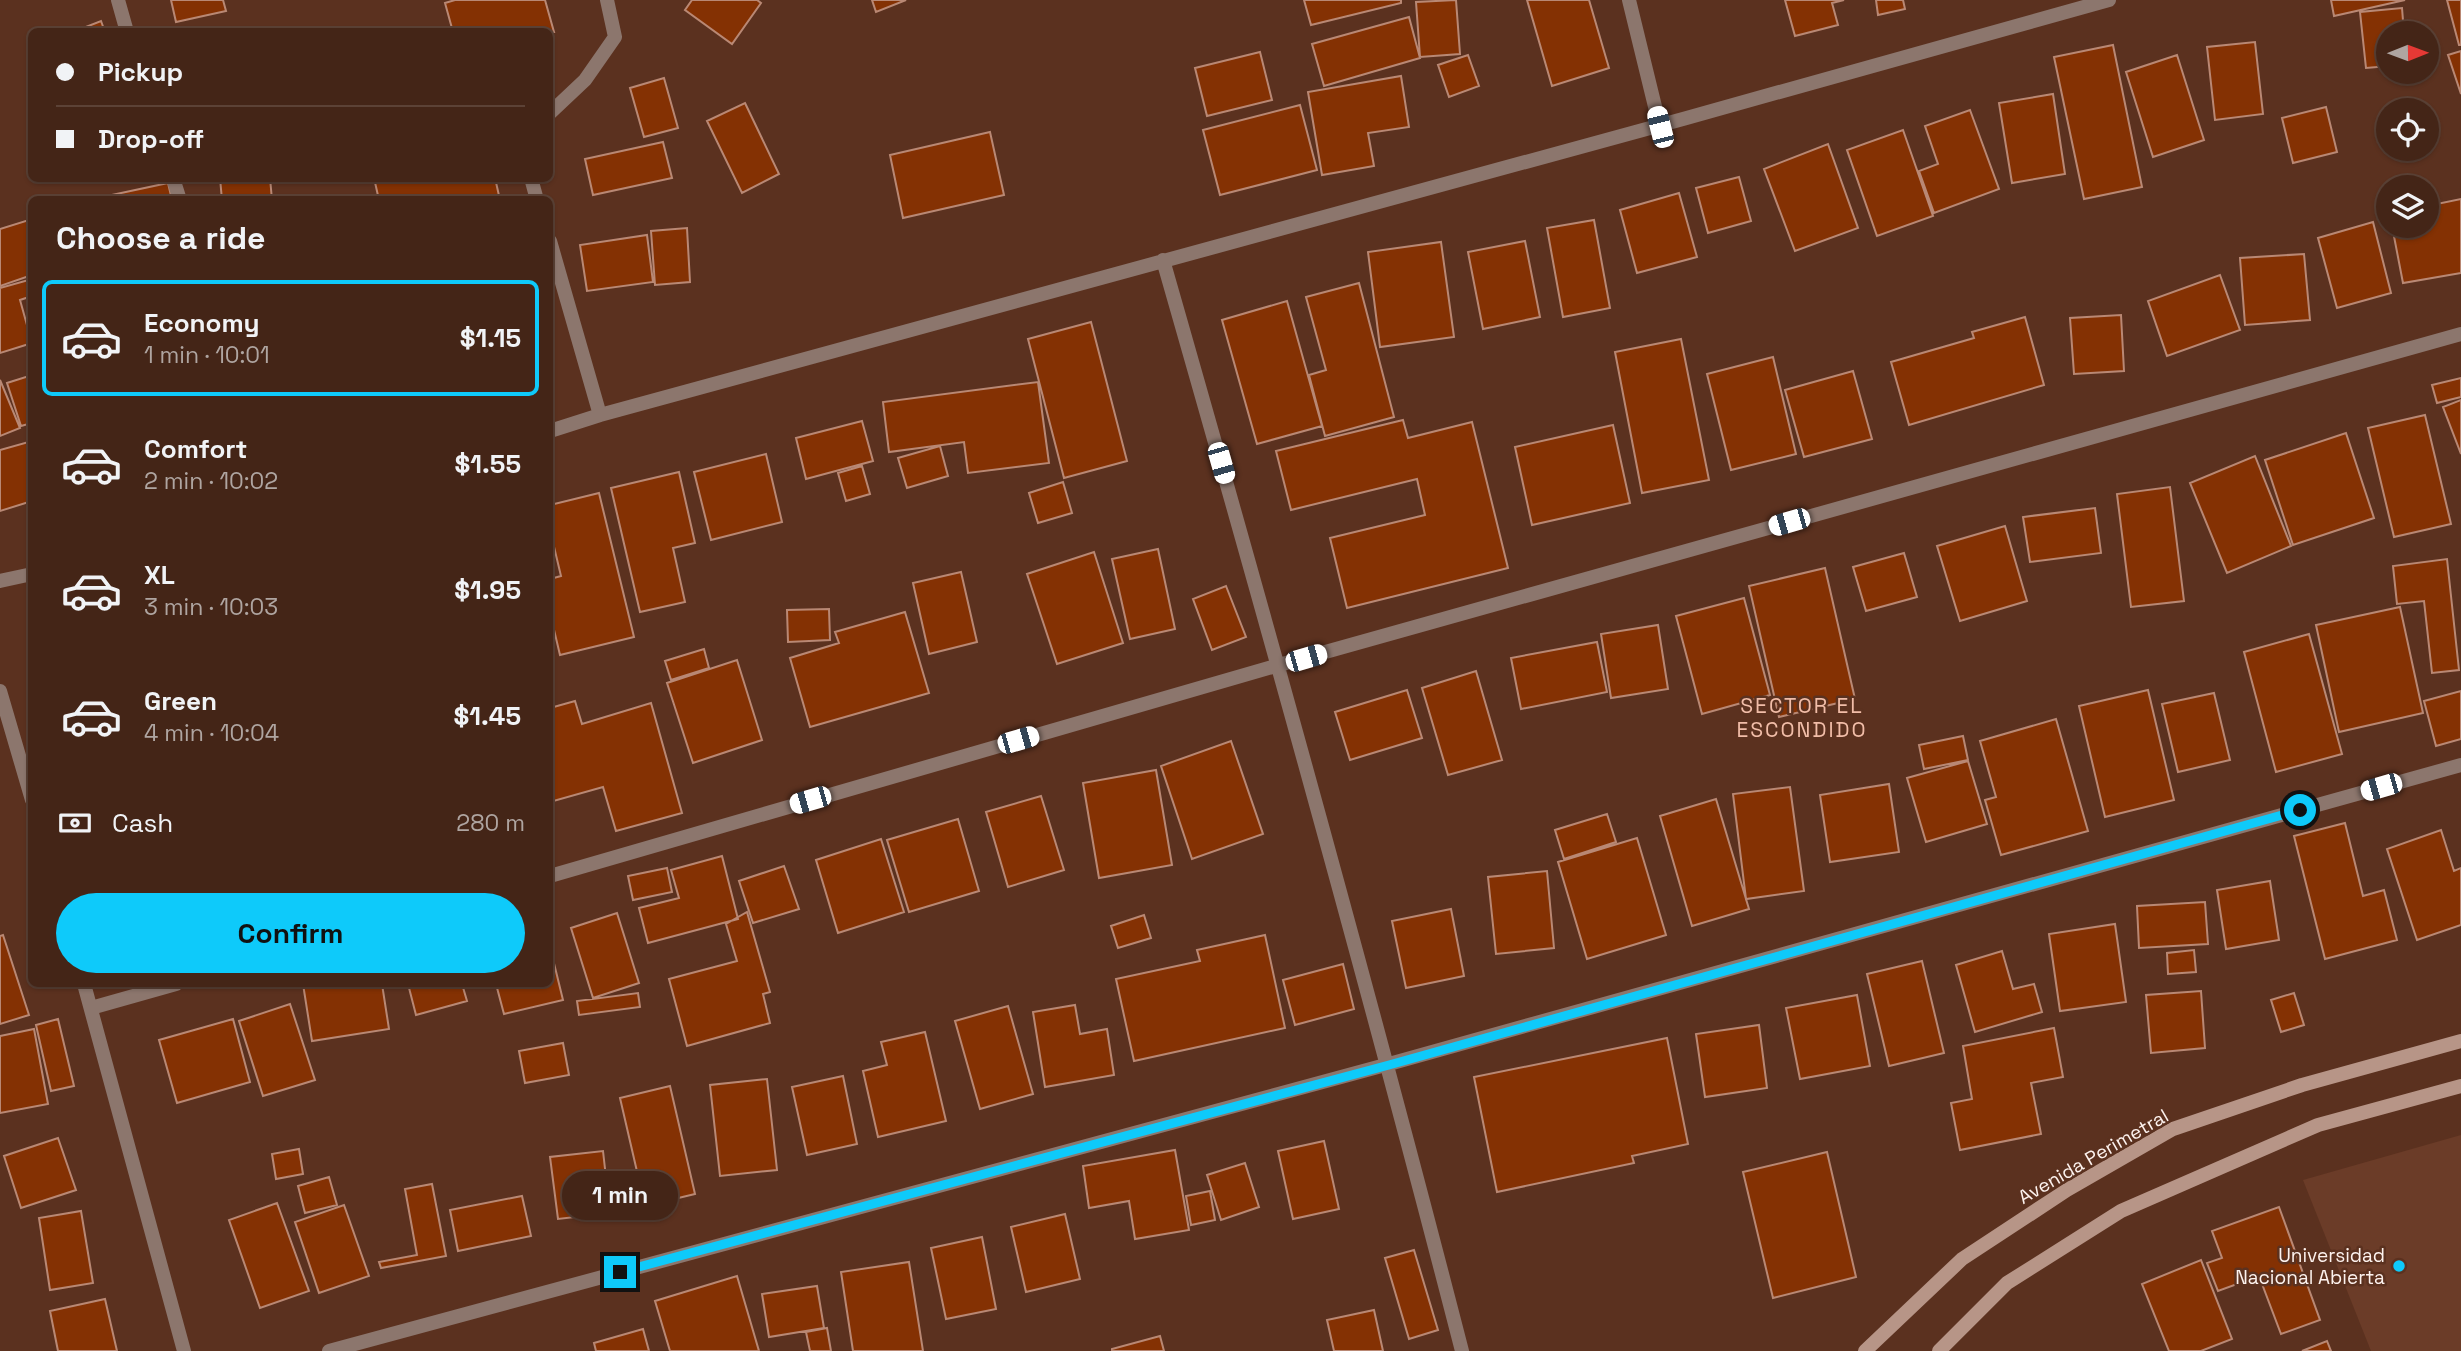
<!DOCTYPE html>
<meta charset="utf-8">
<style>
:root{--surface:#442517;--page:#4e3124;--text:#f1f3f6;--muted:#afa5a1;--line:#5c4236;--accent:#0ecafa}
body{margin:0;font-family:"Space Grotesk",sans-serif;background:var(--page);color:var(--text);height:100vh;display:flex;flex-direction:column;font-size:26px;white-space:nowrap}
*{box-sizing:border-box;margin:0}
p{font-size:23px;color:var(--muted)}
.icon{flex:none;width:38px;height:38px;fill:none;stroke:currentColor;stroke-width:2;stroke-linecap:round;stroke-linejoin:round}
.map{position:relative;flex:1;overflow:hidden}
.sheet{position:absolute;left:28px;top:196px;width:525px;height:791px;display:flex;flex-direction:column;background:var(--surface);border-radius:10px;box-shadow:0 2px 5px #0004,0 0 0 2px var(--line)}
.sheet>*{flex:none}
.guide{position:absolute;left:28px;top:28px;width:525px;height:154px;border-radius:10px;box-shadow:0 2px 5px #0004,0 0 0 2px var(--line);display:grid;align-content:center;height:154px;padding:0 28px;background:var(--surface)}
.needle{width:46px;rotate:89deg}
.tools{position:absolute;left:2376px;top:21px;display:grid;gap:14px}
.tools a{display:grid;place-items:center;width:63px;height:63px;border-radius:50%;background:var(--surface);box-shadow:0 2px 5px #0004,0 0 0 2px var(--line);font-size:35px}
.end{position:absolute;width:32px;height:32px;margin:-16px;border:9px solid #0ecafa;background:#111;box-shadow:0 0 0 4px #111}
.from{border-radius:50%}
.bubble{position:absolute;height:49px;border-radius:24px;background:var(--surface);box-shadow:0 2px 5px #0004,0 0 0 2px var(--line);font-size:23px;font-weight:600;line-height:49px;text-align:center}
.car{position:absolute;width:21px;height:42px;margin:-21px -10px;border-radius:9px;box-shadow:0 0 5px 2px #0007;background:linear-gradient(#fff 24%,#345 0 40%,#fff 0 76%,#345 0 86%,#fff 0)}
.guide b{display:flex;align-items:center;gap:24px;height:66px;font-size:26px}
.guide b+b{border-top:2px solid var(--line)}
.guide i{width:18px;height:18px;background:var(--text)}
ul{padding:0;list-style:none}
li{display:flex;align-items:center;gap:21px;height:116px;margin:0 14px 10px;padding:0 14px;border:4px solid transparent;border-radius:10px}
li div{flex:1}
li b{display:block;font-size:26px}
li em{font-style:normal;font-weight:600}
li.on{border-color:var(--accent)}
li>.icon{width:63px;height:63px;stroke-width:1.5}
h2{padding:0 28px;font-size:32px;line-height:84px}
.pay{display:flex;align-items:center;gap:18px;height:77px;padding:0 28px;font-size:26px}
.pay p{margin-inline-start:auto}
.button{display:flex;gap:14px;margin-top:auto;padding:14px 28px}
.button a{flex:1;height:80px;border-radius:42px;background:var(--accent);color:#111;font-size:28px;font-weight:600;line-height:80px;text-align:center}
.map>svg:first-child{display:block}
</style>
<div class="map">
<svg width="2461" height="1351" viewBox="0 0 2461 1351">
<rect width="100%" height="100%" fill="#5b311f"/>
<path fill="#6b3c28" d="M2461,1135V1351H2371L2303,1180Z"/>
<path fill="#843103" stroke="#b98874" stroke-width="2" d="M171,0H223L226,11L176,22Z
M455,0H545L554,32H453L445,3Z
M692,0H757L761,3L732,44L685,10Z
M872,0H906L876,12Z
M1304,0H1401V3L1311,25Z
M1456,0L1460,54L1420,57L1416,2Z
M1527,0H1589L1609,68L1552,86Z
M1785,0H1844L1832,3L1838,25L1795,36Z
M1876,0H1903L1905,9L1878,15Z
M2331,0H2405L2334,16Z
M2447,0H2461V45H2459Z
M2402,8L2404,33H2389V66L2366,68L2360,12Z
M1409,17L1420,58L1324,86L1312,44Z
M101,21L105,32H73Z
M2255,42L2263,114L2215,120L2207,47Z
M2113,45L2142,187L2084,199L2054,57Z
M2461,51V94L2448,55Z
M1260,52L1272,100L1207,116L1195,68Z
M1468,55L1479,86L1449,97L1438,65Z
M2177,55L2204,140L2153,157L2126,72Z
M1401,76L1409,127L1368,133L1374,166L1322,175L1308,92Z
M664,78L678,128L644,137L630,88Z
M2053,94L2065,174L2012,183L1999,103Z
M745,103L779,174L742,193L707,121Z
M1300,105L1317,170L1220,195L1203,130Z
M2326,107L2337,152L2293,163L2282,118Z
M1970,110L1999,189L1934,213L1919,171L1938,164L1925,126Z
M1903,130L1933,216L1877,236L1847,150Z
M990,132L1004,195L903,218L890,155Z
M663,142L672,178L593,195L585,159Z
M1828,144L1858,228L1795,251L1764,169Z
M1739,177L1751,221L1708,233L1696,188Z
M220,178H270L272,200H222Z
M374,178H495L500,200H379Z
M168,183L172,200H108L107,196Z
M1679,193L1697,257L1637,273L1620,210Z
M2461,199V273L2403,283L2392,226H2427V206Z
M32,219V275L0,286V229Z
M1594,220L1610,308L1563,317L1547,228Z
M2373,222L2391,293L2337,308L2318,238Z
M687,228L690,282L655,285L651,231Z
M647,235L653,282L587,291L580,245Z
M1525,241L1540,317L1483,329L1468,252Z
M1441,242L1454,337L1380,347L1368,252Z
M2304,254L2310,320L2245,325L2240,258Z
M2220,275L2240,330L2167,356L2148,301Z
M32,279V296L20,300L32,343L0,353V288Z
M1359,283L1394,417L1325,436L1309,375L1326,370L1306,297Z
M1287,301L1322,426L1257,444L1222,320Z
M2121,315L2124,371L2074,374L2070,318Z
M2025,317L2044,385L1909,425L1891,362L1974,338L1972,332Z
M1091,322L1127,461L1064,478L1028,339Z
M1681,339L1709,480L1642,493L1615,352Z
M1773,357L1796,454L1731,470L1707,374Z
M1853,371L1872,439L1804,457L1785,390Z
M32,375V423L21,426L7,383Z
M2461,378V397L2437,403L2432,385Z
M0,380L20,428L0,436Z
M1038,382L1049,463L968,473L964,442L889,452L883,402Z
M2461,400V454L2443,407Z
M2425,415L2451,524L2394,537L2368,428Z
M1403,420L1408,438L1472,422L1508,568L1347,608L1330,538L1425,515L1417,479L1291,510L1276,451Z
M862,421L873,461L806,479L796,438Z
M1613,425L1630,503L1532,525L1515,447Z
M2346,433L2374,518L2293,545L2265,460Z
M32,441V501L0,511V450Z
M940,446L948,476L907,488L898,458Z
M766,454L782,522L711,540L694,472Z
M2255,456L2291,546L2227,573L2190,483Z
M862,466L870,494L846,501L838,473Z
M679,472L695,543L673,548L685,602L640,612L611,488Z
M1063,482L1072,513L1038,523L1029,493Z
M2170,487L2184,601L2131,607L2117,494Z
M599,493L634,637L560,655L550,613V579L561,576L550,530V505Z
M2095,508L2101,553L2030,562L2023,517Z
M2005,526L2027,601L1960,621L1937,546Z
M1158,549L1175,629L1130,639L1112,559Z
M1094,552L1123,643L1057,664L1027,574Z
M1904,553L1917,597L1866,611L1853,567Z
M2447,559L2459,670L2432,673L2424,601L2397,604L2393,566Z
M1825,568L1855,699L1779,717L1749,586Z
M961,572L977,642L929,654L913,583Z
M1226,586L1246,637L1212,650L1193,599Z
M1744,598L1770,695L1702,714L1676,616Z
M2400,607L2423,713L2339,732L2316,625Z
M829,609L830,640L788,642L787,610Z
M905,612L929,693L810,727L790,658L839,643L835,632Z
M1658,625L1668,689L1611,698L1601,634Z
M2309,634L2342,754L2276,772L2244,652Z
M1597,642L1607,692L1521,709L1511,658Z
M704,649L709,668L671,680L665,661Z
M737,660L762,740L693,763L667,683Z
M1476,671L1502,760L1448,775L1422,688Z
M1407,690L1422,738L1350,760L1335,712Z
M2148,690L2174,800L2105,817L2079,706Z
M2461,691V739L2436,746L2424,701Z
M2214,693L2230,760L2178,772L2162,704Z
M575,701L582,724L651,703L682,813L616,831L603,787L550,802V708Z
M2056,719L2088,831L2001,855L1985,800L1996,797L1980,741Z
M1963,736L1968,760L1924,769L1919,745Z
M1231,741L1263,834L1192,859L1161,766Z
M1968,761L1987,824L1926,842L1907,778Z
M1156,770L1172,865L1099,878L1083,783Z
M1889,784L1899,852L1830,862L1820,795Z
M1790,787L1804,891L1746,899L1733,794Z
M1041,796L1064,870L1008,887L986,812Z
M1716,799L1749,909L1692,926L1660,816Z
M1607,814L1616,842L1564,859L1555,830Z
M958,819L979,891L909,912L887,840Z
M2345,823L2363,896L2384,890L2397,940L2325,959L2294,836Z
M2441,830L2454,871L2461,868V925L2417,940L2387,849Z
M1637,838L1666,935L1587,959L1558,862Z
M881,839L904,912L838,933L816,860Z
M722,856L738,919L648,943L639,908L679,898L671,870Z
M784,866L799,909L753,923L739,881Z
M667,868L672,892L633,900L628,876Z
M1547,871L1554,948L1496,954L1488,877Z
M2270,881L2279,940L2226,949L2217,890Z
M2205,902L2208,944L2139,948L2137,906Z
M1451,909L1464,976L1406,988L1392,921Z
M747,912L770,992L763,994L770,1023L687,1046L669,979L737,961L726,924Z
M617,913L639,983L593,998L571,928Z
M1144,915L1151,938L1118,948L1111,926Z
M2115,924L2126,1002L2060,1011L2049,934Z
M3,935L29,1015L0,1024V936Z
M1265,935L1285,1028L1134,1061L1116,979L1200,961L1197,950Z
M550,947L563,1000L504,1014L496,984H550Z
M2194,950L2196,972L2168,974L2167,953Z
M2002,951L2013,989L2034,984L2042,1012L1975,1032L1956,965Z
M1922,961L1944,1053L1889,1066L1867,974Z
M1343,964L1354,1009L1295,1025L1283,980Z
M303,984H348L349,987L382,984L389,1029L312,1041Z
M408,984H462L467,1001L416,1015Z
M2201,991L2205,1048L2151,1053L2146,995Z
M638,993L640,1007L579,1015L577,1001Z
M2294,993L2304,1025L2281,1032L2271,1000Z
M1857,995L1870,1066L1800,1079L1786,1008Z
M290,1004L315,1080L263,1096L239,1021Z
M1075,1005L1080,1034L1107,1029L1114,1075L1045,1087L1033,1012Z
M1008,1006L1033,1094L980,1109L955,1021Z
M58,1019L74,1086L51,1091L36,1025Z
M233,1019L250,1082L177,1103L159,1040Z
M1759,1025L1767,1088L1705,1097L1696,1034Z
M2054,1028L2063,1077L2031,1083L2041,1134L1960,1150L1951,1103L1972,1099L1963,1046Z
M34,1029L48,1104L0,1113V1036Z
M925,1032L946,1121L878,1137L863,1071L887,1065L881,1042Z
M1667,1038L1688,1144L1632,1156L1634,1163L1497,1192L1474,1077Z
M563,1043L569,1075L525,1083L519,1051Z
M843,1076L857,1144L807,1155L792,1087Z
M767,1079L777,1170L720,1176L710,1085Z
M670,1086L695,1194L645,1206L620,1098Z
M58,1138L76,1190L21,1208L4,1156Z
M1324,1141L1339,1209L1293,1219L1278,1151Z
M299,1149L303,1174L276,1179L272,1154Z
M1175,1150L1189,1230L1135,1239L1129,1201L1089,1208L1083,1166Z
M603,1151L610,1213L558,1219L550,1157Z
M1827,1152L1856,1277L1773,1298L1743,1172Z
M1245,1163L1259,1207L1221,1220L1207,1175Z
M329,1177L337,1205L305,1213L298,1186Z
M432,1184L446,1256L381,1268L379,1262L417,1255L405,1189Z
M1210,1191L1215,1220L1191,1225L1186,1196Z
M522,1196L531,1236L458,1251L450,1210Z
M277,1203L309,1291L260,1308L229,1220Z
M344,1205L369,1276L319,1293L295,1222Z
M2279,1207L2320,1320L2281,1334L2259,1276L2218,1291L2207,1263L2222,1258L2212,1231Z
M81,1211L93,1283L50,1290L39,1218Z
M1065,1214L1080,1279L1026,1292L1011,1227Z
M982,1237L996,1309L946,1319L931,1248Z
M1414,1250L1438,1330L1409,1339L1385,1258Z
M2201,1260L2232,1339L2201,1351H2169L2142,1284Z
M909,1262L923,1351H853L841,1272Z
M737,1276L759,1351H670L655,1301Z
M817,1286L824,1328L769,1337L762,1294Z
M105,1299L117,1351H58L50,1311Z
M1374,1310L1383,1351H1334L1327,1320Z
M827,1328L831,1351H810L806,1332Z
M643,1329L649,1351H596L594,1343Z
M1160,1336L1164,1351H1112V1349Z
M2327,1341L2331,1351H2302Z"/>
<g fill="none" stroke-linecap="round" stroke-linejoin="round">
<path stroke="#8c766d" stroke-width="14" d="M118,0L127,32
M1629,0L1660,127
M550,113L585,80L615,37L607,0
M173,178L180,200
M531,178L537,200
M550,241L600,415
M1163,260C1267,623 1368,986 1462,1351
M550,431L600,415C1103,277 1607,142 2109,0
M0,581L32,574
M0,691L32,800
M550,876L1279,665L2461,334
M84,984L184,1351
M91,1008L176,984
M329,1351L1389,1064L2461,765"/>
<path stroke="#b79587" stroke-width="14" d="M1865,1351L1962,1259L2067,1190L2173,1129L2302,1085L2461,1041
M1939,1351L2007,1283L2121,1211L2318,1125L2461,1086"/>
</g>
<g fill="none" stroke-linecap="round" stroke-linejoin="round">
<path stroke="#0ecafa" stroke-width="9" d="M620,1272L1389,1065L2300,810"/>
</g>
<circle fill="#0ecafa" stroke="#5b311f" stroke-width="2.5" cx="2399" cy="1266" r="7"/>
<g text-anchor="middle" stroke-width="5" stroke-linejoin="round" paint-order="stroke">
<g font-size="19" fill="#fdf2ee" stroke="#5b311f">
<text transform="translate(2093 1156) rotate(-30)" y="7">Avenida Perimetral</text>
</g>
<g font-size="19" fill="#fdf2ee" stroke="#5b311f" text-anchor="end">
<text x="2385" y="1262">Universidad<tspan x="2385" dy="22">Nacional Abierta</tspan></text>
</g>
<g font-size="21" letter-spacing="2" fill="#f1bda8" stroke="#5b311f">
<text x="1802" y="713">SECTOR EL<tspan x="1802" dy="24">ESCONDIDO</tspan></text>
</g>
</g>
</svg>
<div class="tools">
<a><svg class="needle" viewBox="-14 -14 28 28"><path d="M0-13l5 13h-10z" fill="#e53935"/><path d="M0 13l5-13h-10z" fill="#afa5a1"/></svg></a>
<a><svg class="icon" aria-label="locate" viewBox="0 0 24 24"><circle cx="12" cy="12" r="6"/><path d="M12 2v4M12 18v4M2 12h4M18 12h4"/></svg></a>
<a><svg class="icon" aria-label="layers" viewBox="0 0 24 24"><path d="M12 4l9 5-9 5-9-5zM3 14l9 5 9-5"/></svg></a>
</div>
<i class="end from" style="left:2300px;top:810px"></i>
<i class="end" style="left:620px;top:1272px"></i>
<div class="bubble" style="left:562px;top:1171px;width:116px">1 min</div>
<i class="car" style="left:1660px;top:127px;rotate:346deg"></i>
<i class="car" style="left:1221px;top:463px;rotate:164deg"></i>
<i class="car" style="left:1789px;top:522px;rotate:254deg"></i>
<i class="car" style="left:1306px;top:658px;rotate:74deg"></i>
<i class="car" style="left:1018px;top:740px;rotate:74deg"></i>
<i class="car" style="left:2381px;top:787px;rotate:254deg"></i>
<i class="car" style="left:810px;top:800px;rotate:254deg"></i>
<div class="guide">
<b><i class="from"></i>Pickup</b>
<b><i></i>Drop-off</b>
</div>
<section class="sheet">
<h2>Choose a ride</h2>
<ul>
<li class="on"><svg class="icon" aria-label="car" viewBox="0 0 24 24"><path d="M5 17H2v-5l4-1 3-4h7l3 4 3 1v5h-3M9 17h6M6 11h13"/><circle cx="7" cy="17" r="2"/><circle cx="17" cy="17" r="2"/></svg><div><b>Economy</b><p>1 min · 10:01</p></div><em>$1.15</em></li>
<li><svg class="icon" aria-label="car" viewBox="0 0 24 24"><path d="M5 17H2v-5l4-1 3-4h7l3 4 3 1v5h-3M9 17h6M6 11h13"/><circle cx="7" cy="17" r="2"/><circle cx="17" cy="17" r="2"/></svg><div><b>Comfort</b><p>2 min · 10:02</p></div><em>$1.55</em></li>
<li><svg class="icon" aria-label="car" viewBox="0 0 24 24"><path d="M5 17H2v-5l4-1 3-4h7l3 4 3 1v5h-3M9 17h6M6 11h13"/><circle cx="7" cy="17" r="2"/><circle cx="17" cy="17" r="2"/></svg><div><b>XL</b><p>3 min · 10:03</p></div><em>$1.95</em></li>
<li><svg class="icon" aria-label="car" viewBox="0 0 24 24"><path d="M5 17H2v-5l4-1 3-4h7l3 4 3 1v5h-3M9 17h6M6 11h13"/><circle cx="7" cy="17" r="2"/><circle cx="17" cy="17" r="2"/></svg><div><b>Green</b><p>4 min · 10:04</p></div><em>$1.45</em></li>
</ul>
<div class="pay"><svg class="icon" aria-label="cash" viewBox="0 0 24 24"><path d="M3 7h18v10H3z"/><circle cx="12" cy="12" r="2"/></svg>Cash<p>280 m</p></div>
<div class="button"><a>Confirm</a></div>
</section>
</div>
